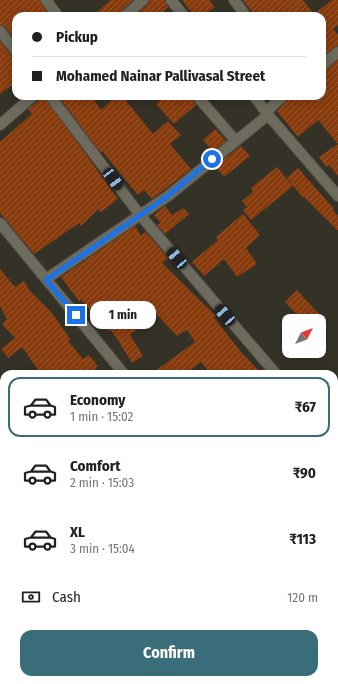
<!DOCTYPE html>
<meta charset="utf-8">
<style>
:root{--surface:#fff;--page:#f6f6f6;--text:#202124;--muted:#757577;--line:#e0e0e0;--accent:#396d7a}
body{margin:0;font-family:"Fira Sans Condensed",sans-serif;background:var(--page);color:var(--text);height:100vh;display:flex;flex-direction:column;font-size:15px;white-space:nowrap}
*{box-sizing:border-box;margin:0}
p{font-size:13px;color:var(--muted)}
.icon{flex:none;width:22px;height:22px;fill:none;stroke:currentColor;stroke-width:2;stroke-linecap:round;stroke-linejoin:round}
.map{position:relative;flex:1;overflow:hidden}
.panel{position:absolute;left:0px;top:370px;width:338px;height:314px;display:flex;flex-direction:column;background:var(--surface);border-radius:12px 12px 0 0;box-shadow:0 2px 10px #0003}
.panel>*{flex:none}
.banner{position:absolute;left:12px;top:12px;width:314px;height:88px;border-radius:12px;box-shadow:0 2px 10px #0003;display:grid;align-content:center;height:88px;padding:0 20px;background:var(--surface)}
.needle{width:26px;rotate:48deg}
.controls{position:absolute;left:282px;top:314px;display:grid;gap:8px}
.controls a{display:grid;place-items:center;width:44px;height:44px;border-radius:8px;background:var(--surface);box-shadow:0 2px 10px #0003;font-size:20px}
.end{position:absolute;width:18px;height:18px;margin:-9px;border:5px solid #1a73e8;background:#fff;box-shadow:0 0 0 2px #fff}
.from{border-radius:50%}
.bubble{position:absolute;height:28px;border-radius:12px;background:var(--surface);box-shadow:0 2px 10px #0003;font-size:13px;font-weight:700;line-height:28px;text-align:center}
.car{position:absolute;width:12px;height:24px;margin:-12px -6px;border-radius:5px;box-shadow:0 0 3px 1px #0007;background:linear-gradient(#222 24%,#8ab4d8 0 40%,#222 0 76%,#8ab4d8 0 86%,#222 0)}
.banner b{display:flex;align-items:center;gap:14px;height:38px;font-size:15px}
.banner b+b{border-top:1px solid var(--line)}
.banner i{width:10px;height:10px;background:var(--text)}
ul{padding:7px 0 0;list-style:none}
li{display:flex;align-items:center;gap:12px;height:60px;margin:0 8px 6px;padding:0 12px;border:2px solid transparent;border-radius:12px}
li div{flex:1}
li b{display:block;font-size:15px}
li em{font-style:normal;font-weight:700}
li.active{border-color:var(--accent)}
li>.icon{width:36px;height:36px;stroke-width:1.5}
.pay{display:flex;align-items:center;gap:10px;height:44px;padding:0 20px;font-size:15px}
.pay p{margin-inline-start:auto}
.cta{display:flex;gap:8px;margin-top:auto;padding:8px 20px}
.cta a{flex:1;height:46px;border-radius:12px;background:var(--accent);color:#fff;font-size:16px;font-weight:700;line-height:46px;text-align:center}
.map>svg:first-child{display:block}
</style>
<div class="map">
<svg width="338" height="684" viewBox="0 0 338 684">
<defs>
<pattern id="building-hatch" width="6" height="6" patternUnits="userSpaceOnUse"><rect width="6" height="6" fill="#883b0d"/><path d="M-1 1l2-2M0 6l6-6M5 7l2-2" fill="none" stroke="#98572f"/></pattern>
</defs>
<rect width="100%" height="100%" fill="#343227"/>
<path fill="url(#building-hatch)" d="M0,0H40L50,16H16V41L5,27L0,25Z
M111,0H133L121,11L119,16H92Z
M149,0H165L168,7L159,16H135L147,5Z
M182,0H209L215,7L202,16H194Z
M243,0H303L314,14L332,0H338V25L333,29L338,35V46L322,57V16H255Z
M0,41L16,61V82L0,94Z
M338,60V176L329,165L326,167L319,157L338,144L318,120L298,137L277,111L291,96H322V71Z
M39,96H44L118,199L101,212L98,209L81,226L79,223L34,254L0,213V142L32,114L28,109L38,101Z
M58,96H91L101,110L116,96H122L153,134L168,121L181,135L170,144L191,169L152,199L144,190L138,195L102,151L100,152Z
M165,96H189L196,105L174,124L156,104Z
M215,129L226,141L213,151L203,140Z
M241,146L250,156L224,177L215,166Z
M277,167L293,186L251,220L243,210L247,207L242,201L253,192L251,188Z
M298,168L334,209L333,210L338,216V231L304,197L303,198L287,178Z
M165,206L172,215L184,208L189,214L165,234L157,225L161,223L154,215Z
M243,214L260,235L246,248L257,264L237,277L224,259L204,276L192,262L218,240L216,237Z
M135,226L141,236L146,232L168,258L162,263L216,316L214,318L242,353L262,374H211L201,362L186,374H151L195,342L187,330L177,336L156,314L130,335L143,356L132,363L118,340L110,330L108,331L82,300L79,301L61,277Z
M0,269L15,287L24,281L30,291L52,313L70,339L68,341L83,359L89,355L98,366L95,368L101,374H41L22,347L8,358L1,349L15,338L2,324L7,319L0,306Z
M297,290L319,314L312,321H303L285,302Z"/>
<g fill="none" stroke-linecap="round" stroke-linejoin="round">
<defs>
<path id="street" d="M46,0L58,16
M171,0L184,16
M234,0L246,16
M125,16L143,0
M0,31L16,51
M50,96L140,215L276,374
M197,96L235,140
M254,96L266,112
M0,125L33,96
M0,223L124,374
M46,279L168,196L268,115
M334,440L338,444
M0,450H4
M334,638L338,645
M334,675L338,674
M211,680L214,684
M326,680L328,684
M308,684L320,680"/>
<path id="secondary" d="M322,65L338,52
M283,96L266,112L268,115L338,196
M0,677L4,674"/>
<path id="primary" d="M334,417L338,413
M0,649L4,651"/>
</defs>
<use href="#street" stroke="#515046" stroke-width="12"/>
<use href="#secondary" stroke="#515046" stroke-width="12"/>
<use href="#primary" stroke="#515046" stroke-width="12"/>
<path stroke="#76746b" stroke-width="2.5" stroke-dasharray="3 2" stroke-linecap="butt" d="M281,680L283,684"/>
<use href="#street" stroke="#6d6a5e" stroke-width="10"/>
<use href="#secondary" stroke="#6d6a5e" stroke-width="10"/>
<use href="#primary" stroke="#c3834b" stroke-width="10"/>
</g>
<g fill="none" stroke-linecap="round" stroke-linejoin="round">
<path stroke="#1a73e8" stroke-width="5" d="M76,315L46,280L168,196L212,159"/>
</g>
</svg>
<div class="controls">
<a><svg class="needle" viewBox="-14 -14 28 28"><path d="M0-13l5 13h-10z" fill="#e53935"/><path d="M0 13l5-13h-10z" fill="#757577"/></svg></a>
</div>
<i class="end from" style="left:212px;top:159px"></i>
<i class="end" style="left:76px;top:315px"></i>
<div class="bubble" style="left:90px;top:301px;width:66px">1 min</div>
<i class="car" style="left:113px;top:179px;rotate:143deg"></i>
<i class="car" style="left:177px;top:258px;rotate:320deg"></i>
<i class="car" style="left:225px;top:315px;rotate:319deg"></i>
<div class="banner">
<b><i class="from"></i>Pickup</b>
<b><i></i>Mohamed Nainar Pallivasal Street</b>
</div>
<section class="panel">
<ul>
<li class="active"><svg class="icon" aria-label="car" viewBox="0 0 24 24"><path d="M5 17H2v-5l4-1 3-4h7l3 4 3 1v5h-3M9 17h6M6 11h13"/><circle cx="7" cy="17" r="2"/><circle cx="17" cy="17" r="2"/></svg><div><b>Economy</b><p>1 min · 15:02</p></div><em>₹67</em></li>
<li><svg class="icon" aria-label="car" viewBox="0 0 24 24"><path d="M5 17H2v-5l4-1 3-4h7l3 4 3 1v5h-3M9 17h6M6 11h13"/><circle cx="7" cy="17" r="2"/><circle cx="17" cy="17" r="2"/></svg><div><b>Comfort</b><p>2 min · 15:03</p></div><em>₹90</em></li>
<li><svg class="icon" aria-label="car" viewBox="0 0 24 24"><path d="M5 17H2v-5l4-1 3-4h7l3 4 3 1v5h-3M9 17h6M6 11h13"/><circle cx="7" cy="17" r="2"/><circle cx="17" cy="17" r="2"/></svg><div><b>XL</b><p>3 min · 15:04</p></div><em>₹113</em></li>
</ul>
<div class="pay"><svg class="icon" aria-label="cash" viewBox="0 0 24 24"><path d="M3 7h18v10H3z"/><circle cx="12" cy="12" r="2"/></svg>Cash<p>120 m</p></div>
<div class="cta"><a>Confirm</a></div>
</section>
</div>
